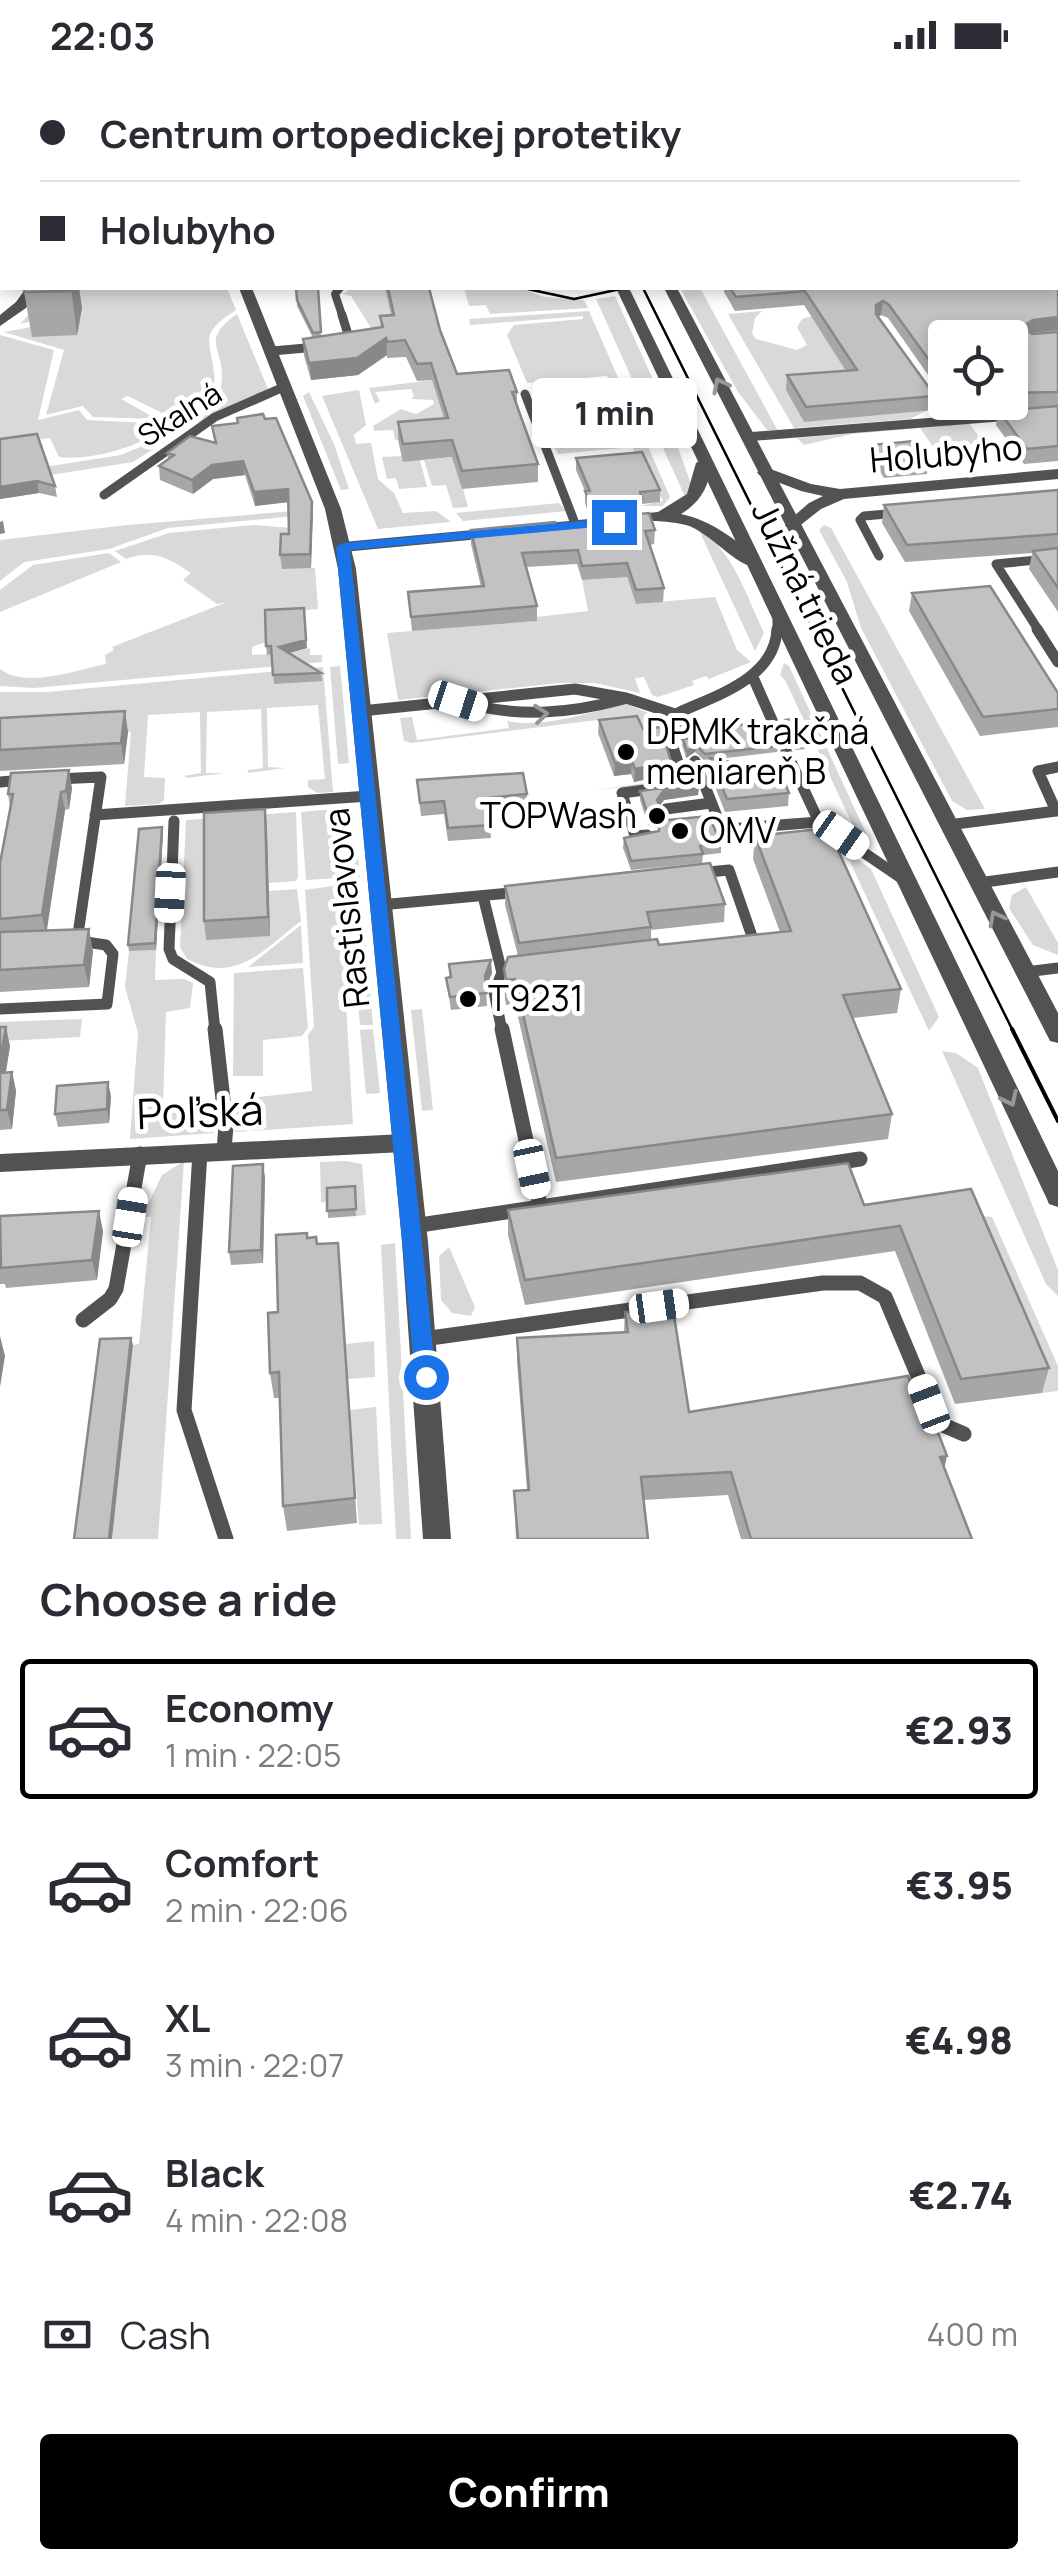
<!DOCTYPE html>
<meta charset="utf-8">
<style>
:root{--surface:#fff;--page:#f7f7f7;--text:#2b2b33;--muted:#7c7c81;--line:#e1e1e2;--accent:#000}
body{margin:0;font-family:Manrope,sans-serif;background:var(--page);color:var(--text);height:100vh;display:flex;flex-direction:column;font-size:38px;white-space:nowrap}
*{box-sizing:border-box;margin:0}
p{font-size:32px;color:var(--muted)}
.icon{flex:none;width:55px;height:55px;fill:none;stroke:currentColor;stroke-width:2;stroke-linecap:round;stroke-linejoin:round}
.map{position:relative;height:1469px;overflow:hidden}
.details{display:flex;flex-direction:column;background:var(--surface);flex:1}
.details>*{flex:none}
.top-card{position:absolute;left:0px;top:0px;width:1060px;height:220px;box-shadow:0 5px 15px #0003;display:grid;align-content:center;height:220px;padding:0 40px;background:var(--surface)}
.buttons{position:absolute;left:928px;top:250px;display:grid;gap:20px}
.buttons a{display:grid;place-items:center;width:100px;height:100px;border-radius:10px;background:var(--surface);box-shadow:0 5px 15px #0003;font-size:50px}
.end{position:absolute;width:45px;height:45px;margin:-22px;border:12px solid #1a73e8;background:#fff;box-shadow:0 0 0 5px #fff}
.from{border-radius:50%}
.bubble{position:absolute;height:70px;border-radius:10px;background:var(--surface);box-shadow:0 5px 15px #0003;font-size:32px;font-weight:800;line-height:70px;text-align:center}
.car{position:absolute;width:30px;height:60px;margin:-30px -15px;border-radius:12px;box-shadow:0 0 8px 2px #0007;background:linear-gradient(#fff 24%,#345 0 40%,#fff 0 76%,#345 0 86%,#fff 0)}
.top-card b{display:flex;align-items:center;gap:35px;height:95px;font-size:38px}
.top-card b+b{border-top:2px solid var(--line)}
.top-card i{width:25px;height:25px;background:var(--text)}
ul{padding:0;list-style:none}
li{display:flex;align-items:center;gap:30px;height:140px;margin:0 20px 15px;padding:0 20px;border:5px solid transparent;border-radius:10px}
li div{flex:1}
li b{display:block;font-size:38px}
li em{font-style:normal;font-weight:800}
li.on{border-color:var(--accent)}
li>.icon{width:90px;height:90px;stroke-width:1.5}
h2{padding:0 40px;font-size:45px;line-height:120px}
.pay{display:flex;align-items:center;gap:25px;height:110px;padding:0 40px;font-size:38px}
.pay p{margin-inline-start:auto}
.primary-button{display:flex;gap:20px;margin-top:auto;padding:20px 40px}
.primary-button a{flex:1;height:115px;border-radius:10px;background:var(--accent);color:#fff;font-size:40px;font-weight:800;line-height:115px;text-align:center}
.status{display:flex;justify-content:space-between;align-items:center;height:70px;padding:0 50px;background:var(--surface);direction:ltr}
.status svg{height:28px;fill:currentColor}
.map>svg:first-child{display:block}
</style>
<div class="status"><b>22:03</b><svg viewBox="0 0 49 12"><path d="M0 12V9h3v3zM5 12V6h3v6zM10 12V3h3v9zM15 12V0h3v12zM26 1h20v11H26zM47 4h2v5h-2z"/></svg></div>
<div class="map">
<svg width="1058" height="1469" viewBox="0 0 1058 1469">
<rect width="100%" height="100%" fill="#fff"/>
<path fill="#d9d9d9" d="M54,218H227L236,240C199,264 210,268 214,303C217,321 205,336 195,349L178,351L128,326L121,329L157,349L93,347L83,336L46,345L64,280L4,262L31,257L77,265L81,238L20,254Z
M385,218L392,249L400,256L371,258L351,226L342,224L351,219Z
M464,218H520L544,227L584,230L588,238L490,244L486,235L469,236Z
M680,218H700L778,361L767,360L738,322Z
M615,226L656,316L691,414L686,429L596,229Z
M589,241L670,427L663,436H640L663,431L632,377L558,384L555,378L581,375L571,351L544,352L541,345L563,340L561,334L568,342L581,341L578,333L616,330L607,306L527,313L507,265L514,255L583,249V246L470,255L469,249Z
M762,241L755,248L752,264L756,269L797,280L807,275L797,257L802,249L812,246L855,314L787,320L804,351L930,339L910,349L794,358L728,244Z
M237,244L268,319L195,357C208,342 221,329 222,308C223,278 200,270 237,244Z
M0,265L54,280L38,350L79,340L87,350L168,354L167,358C138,376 94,391 59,387L50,368L0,374Z
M432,310L449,366L395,370L393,360L374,361L373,356L401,339L416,344L434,334L433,330L411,329L414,326L411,319L375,322L380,331L375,334L369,318Z
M359,320L366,355L354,365L356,374L371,373L378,409L394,423L403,443L436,441L451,452L378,459L322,326Z
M309,322L334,374L349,419L341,420L303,326Z
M969,353L984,373L933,377L920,358L852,364L804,375L797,368Z
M168,365L172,367L133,392L0,413L25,400L121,385Z
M402,386L404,392L420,390L427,417L399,419L396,408L387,409L382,387Z
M454,387L468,437L453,438L446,415L432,416L424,390Z
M559,433L567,441L463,451L456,443Z
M305,440L306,445L168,458L109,479L24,492L0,511V470L127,455Z
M253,455L291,458L282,498H315L318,539L266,543V572L252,577V585L289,583L310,578V585H322V592L34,618L0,616V599C27,619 76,600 106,594L105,585L114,580L112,577L227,532L217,534L183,510L191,503C169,488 153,479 126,489L115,481L169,463Z
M824,455L831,458L985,739L967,740L952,731L861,558L847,512L819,460Z
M698,458C734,482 746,525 764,563L755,581Z
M109,483L121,492L0,542V520L33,495Z
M624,499L636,534L715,527L737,580L751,592L709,609L706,606L692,611L694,615L658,627L652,625L644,607L635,608L640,623L595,613H560L398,630L387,563L536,551V547L588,541L582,510L611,508Z
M784,593L789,596L870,772L856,762L785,610L780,605Z
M340,596L349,693L338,694L330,597Z
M323,597L333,722L317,723L308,717V710L325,709L318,635L267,638L268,697L285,698L249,703L247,700L263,698L261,639L207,642L206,703H224L187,708L184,706L201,703L200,642L148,645L144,707L165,708L164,730L159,734L125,736L131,662L0,669V622H47Z
M627,634L653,645L673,704L660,713L595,720L653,712L667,701L650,657L614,648L412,673L404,671L400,648L412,647L417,670L509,658L507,651C547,659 589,641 627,634Z
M334,739L339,808L306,810L301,742Z
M296,742L298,807L296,811L268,813L269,866V821L297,819L301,851C264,879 237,915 187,889L180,877L186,750Z
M844,779L871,799L939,947L929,961Z
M358,786L373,955H360L346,787Z
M339,815L353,1054L235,1062L233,1030L312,1021L308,965L314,957L305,820Z
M1026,817L1058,873V885L1033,875L1009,838L1012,825Z
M301,855L303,893L248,897Z
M156,880L155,910L185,909L193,913L190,938L166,942L163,1035H208L215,1047L214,1063L130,1069L138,963L125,917L129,881Z
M303,898L308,958L302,966L263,970V1006H233L234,903Z
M422,939L433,1040L422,1041L411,940Z
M82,949L80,967L0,971V952Z
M373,959L380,1023L366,1024L360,960Z
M942,981L956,983L978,998L1058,1200V1226L1046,1214Z
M184,1091L158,1469H112L133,1275L139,1274L151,1147H142L162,1105Z
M346,1091L362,1094L366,1145L356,1146L355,1123L321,1133L320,1092Z
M965,1144L992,1147L1058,1296V1321L1042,1323Z
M395,1173L411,1469H396L381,1175Z
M449,1177L475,1237L471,1246L452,1243L441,1230L439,1186Z
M374,1271L375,1307L348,1309L346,1274Z
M376,1337L382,1454L359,1455L350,1340Z"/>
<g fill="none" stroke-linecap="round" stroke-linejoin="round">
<path stroke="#525252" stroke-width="8" d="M340,218L335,224L343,248"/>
<path stroke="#525252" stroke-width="9" d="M342,245L351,274
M272,281L317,277
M928,318L951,351
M525,324L576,456
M746,367L1011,346
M104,425L215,347L286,316
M879,486L860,450L864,446L898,443
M777,561V547
M1039,561L996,494L1058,488"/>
<path stroke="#525252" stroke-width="11" d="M1037,559L1058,592
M752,605L775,657
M461,632C518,648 568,644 624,629
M361,641L575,619L626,628L678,645
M686,667L680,642C717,625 775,608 777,559
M786,681L819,752L904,810
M695,691L718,749L728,759L819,752
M56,709L101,707L77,871
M0,712L23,710
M666,739L711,733
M95,745L369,726
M174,751L169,879L173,889L210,912L215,961
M948,755L1056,741L1038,701L1058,697
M647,765L635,766L622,723L667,717L680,710V698L665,654L678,645
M698,803L729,800L754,872L751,873
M978,813L1058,802
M483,826L502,903L519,901
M380,835L520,822
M1025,902L1058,898
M502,903L494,922L502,961
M0,939L107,934L113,884L106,875L79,871"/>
<path stroke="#525252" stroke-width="15" d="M215,959L226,1056L224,1080
M502,959L540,1135
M200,1082L184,1340L226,1469
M413,1156L860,1089
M83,1250L110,1229L116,1219L140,1084
M423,1269L823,1213H860L885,1227L935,1346L943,1355L964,1364"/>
<path fill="#525252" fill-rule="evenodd" d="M357,0H369L370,2H359Z
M0,151L2,152V161L0,160Z
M26,218H40L26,238L0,256V245L16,232Z
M704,388L712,393C709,416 701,432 681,444C713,451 734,469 759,489V497C738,500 711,462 686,455C636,443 579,459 529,465L521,460L529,455L658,442L687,424L696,393Z
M765,397L811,414L840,419L1058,399V409L844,429L821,439L793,461L785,456L787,452L809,433L823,426L801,421L759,405L757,402Z
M495,458L503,463L501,467L343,482L335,477L343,472Z
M404,1064L413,1067L416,1073L413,1079L404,1082L0,1102V1084Z"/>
<path fill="#525252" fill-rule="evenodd" d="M108,0H120L122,2H110Z
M509,0H521L522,2H511Z
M551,0H563L564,2H553Z
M239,218H252L341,439L356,499L428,1172L451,1469H423L402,1172L338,499L325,439Z
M616,218H629L1058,1101V1137L1049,1134L1046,1127Z
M664,218H677L1058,943V973L1050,971L1047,965Z"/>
<path stroke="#000" stroke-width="2.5" d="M523,218L574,229L625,218
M643,218L1013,961"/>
<path stroke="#000" stroke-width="4" d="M1012,959L1058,1051"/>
</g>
<path fill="#a7a7a7" d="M599,0H801L803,2H601Z
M938,0H1001L954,2H940Z
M1058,91V261L1030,263L1058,262V391L1024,394L996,355L999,341L1045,337L952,338L948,332H1010V268H945V329L888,248L881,245L878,247L935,326L933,340L804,352L786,320L787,305L846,301L804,235L735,241L724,222V218H1058Z
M79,218L82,238L77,265L32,267L24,222Z
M296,218H318L321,266L381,257L380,246L391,245L385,218H429L440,260L457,304L517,322V338L538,394V412L462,419L452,387L403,392L398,370V352L444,349L432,310L417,311L406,287L387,288V285L358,305L311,310L304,286L303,269L313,268L297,236Z
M237,348L312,432L311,498L282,499L280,485L289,464L288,432L255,436L245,405L213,409L193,424L160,410L159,396L168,390L167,383L215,373L212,356L237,353Z
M0,369L55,416L57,427L39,423L0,429Z
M872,375L928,393L927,404L884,408L871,387Z
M576,388L660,420V432L642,434V440L589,445L585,433V421L576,400Z
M1058,420V542L1029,499L1032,483L905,492L882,453L884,435Z
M596,448L655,460L654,474L650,475L664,518L663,532L636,534L627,507L582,510L577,494L526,497L537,536V551L412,561L408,522L481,517L471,474V460L557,459L596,455Z
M912,523L1058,639V657L980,666L909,541Z
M304,538L307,578L289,583L321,603L322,611L274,614L272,584L267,585L266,576Z
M0,648L128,662L124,694L0,701Z
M599,650L643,659L671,692V704L634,712L631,704L614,706L598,663Z
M771,659L807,673L806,679L796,680L786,672L779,675L777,682L718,689L789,723L788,736L725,742L709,701L710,690L705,691L695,682L686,688L682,675L683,669Z
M417,710L527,724V737L488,741L491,768L448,771L444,744L421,746Z
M699,716L698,725L664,730L660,735L668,750L721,773V783L703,785L702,793L631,800L623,778L624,768L659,761V759L648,755L640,730V721Z
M72,718L69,739L65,740L47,860L93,881L89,917L0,922V793L10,737L8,724Z
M265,739L270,866L206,870L204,851Z
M162,757L163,763L156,880L129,881L128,875Z
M755,766L901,919L897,943L853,948L892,1044L888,1069L556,1112L515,934L506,935L504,923V899L518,886L505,835V816L725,834L724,852L651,860V870L659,875L780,862L753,789Z
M449,894L492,903L486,917L487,936L451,940L446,908L450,907Z
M0,957L10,976L6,1003L12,1002L16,1021L12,1059L0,1060Z
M111,1026L109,1053L58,1057L55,1044Z
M265,1107L263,1193L231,1195L229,1182Z
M355,1116L356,1146L328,1148L327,1118Z
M971,1119L1049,1298L1042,1323L955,1334L895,1181L525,1235L508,1165V1140L864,1135Z
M0,1146L103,1161L97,1210L6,1218L5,1214H0Z
M308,1168L317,1174L338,1173L357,1453L287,1461L283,1436L280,1328H274L270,1303L278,1242Z
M625,1242L689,1342L944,1398L972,1469H741L728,1425L644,1430L649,1469H516L514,1421L527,1420L517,1292V1268L624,1262Z"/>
<path fill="#888" d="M318,0H355L356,2H318Z
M71,218H79L82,238L77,265Z
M883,231L881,245L874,249L876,235Z
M1058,247V260L1031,263L1023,256L1033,250Z
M386,268L387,285L358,305L311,310L309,293Z
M243,391L245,405L213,409L193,424L192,410L212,395Z
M37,411L39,423L0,429V417Z
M288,419L289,432L255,436L254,422Z
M312,432L313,445L311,498L310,484Z
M3,451L5,463L0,464V452Z
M306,570L307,578L279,586V577Z
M125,641L128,662L124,694L121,673Z
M786,665V672L779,675L777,682L780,668Z
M696,675L695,682L686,688L687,681Z
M632,691L631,704L614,706L615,693Z
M671,692V704L634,712L635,699Z
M69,700L72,718L69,739L66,721Z
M699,716L698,725L664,730L657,739V730L664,720Z
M61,722L65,740L46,864L42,845Z
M265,739L267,758L270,866L268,847Z
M162,757L163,763L156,880L155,873Z
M89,859L93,881L89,917L84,895Z
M491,890L492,903L485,919V906Z
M6,957L10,976L2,1022L0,1013V990Z
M12,1002L16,1021L12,1059L7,1040Z
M108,1012L111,1026L109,1053L107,1039Z
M263,1094L265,1107L263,1193L261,1180Z
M99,1141L103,1161L97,1210L92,1190Z
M0,1266L5,1286L0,1317Z
M131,1268L133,1275L112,1469H109Z
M947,1386L942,1409L940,1387Z"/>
<path fill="#c2c2c2" stroke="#888" stroke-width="2.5" d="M0,0H102L104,2H2V36L0,37Z
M148,0H177L149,2Z
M226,0H287L275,2H228Z
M294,0H319V2H295Z
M384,0H408L409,2H384Z
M467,0H492L493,2H468Z
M755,0H801L803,2H757Z
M1058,91V247L1033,250L1023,256L1032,264L1058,262V322L1010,323V268H945V312L889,235L883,231L876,235V244L935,326L806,337L787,305L857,300L805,221L736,227L730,218H1058Z
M25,218H71L70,221L24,222Z
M296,218H318L321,262L313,263L297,230Z
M388,218H429L440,260L457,304L509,300L517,322H512L538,394L462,401L452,370L403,374L398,352L448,348L431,293L417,294L405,270L387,272L386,268L357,288L309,293L303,269L383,257L380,246L394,245Z
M1058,336V376L1027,379L999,341Z
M263,344L265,349L276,348L312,432L310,484L280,485L281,464H289L288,419L254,422L243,391L212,395L192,410L159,396L174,385L167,383L190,366L216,373L212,356L238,353L237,348Z
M37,364L55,416L37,411L0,417V369Z
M914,371L928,393L886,396L872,375Z
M642,382L660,420L640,422L642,428L590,433L585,421H590L576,388Z
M1058,420V464L907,475L884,435Z
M649,443L655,460L645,461L664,518L636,520L627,493L582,496L578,480L522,483L537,536L411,547L408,522L484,516L471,460L555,452L557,459L599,455L596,448Z
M1058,478V518L1033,481Z
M990,516L1058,623V639L983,647L912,523Z
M304,538L306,570L279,577L321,603L273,605L271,576H266L265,540Z
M125,641L121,673L0,680V648Z
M637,646L643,659L661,657L671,692L635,699L632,691L615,693L599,650Z
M795,649L807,673L797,674L786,665L780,668L778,676L705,684L696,675L687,681L683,669L692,668L696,659L766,652L771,659H778L785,650Z
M710,688L780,701L789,723L727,729Z
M690,693L699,716L664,720L657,730L668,750L709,746L721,773L700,776L703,784L631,791L624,768L659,761L660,750L648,745L640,721L669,717L685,709Z
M69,700L66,721L61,722L42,845L0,849V793L13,724H8L11,703Z
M523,703L527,724L486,728L491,755L448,758L444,731L420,733L417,710Z
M265,739L268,847L204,851V743Z
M162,757L155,873L128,875L139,759Z
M828,758L901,919L843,925L892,1044L556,1088L515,909L506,910L504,899L508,887L657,869L659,875L791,861L755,766Z
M710,793L725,834L647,842L651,857L519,873L505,816Z
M89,859L84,895L0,900V862Z
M491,890L485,906L487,923L450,927L446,908L451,907L449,894Z
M0,957H6L0,990Z
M12,1002L7,1040H0V1003Z
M108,1012L107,1039L55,1044L57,1016Z
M848,1093L864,1135L971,1119L1049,1298L961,1309L900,1156L525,1210L508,1140Z
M263,1094L261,1180L229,1182L233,1096Z
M355,1116L356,1139L327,1141V1118Z
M99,1141L92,1190L1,1198L0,1146Z
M307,1163V1168L316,1167L317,1174L338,1173L355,1428L283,1436L279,1302L270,1303L268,1243L278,1242L276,1165Z
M673,1239L689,1342L908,1306L919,1332L926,1331L947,1386L940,1387L972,1469H751L731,1402L641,1407L648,1469H518L514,1421L529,1420L517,1268L628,1262L625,1242Z
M131,1268L109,1469H74L100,1269Z"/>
<defs><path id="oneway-chevron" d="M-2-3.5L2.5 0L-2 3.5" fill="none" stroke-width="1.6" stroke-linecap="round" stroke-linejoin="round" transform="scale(2.5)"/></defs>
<g stroke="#979797">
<use href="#oneway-chevron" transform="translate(720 315) rotate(-117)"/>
<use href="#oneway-chevron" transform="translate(541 644) rotate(-6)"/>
<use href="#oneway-chevron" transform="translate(996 848) rotate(-118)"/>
<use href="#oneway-chevron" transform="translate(1010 1029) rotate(64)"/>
</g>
<path fill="#1a73e8" d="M614,448L618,449V455L350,480L436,1307L426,1316L415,1307L336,477L343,473Z"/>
<g fill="#000" stroke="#fff" stroke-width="4">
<circle cx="626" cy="682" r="10"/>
<circle cx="657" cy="746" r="10"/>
<circle cx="680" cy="761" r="10"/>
<circle cx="468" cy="929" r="10"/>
</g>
<g text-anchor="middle" stroke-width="10" stroke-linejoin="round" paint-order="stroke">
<g font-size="30" fill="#000" stroke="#fff">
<text transform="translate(180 345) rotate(-32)" y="10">Skalná</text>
</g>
<g font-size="35" fill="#000" stroke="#fff">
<text transform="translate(946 384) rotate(-5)" y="12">Holubyho</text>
<text transform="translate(805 523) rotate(64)" y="12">Južná trieda</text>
<text transform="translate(347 838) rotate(-96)" y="12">Rastislavova</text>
</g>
<g font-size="35" fill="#000" stroke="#fff" text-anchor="start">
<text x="646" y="674">DPMK trakčná<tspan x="646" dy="40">meniareň B</tspan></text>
<text x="637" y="758" text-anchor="end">TOPWash</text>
<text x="700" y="773">OMV</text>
<text x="488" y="941">T9231</text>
</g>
<g font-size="42" fill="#000" stroke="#fff">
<text transform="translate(200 1042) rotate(-2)" y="15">Poľská</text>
</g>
</g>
</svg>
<div class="buttons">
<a><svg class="icon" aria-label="locate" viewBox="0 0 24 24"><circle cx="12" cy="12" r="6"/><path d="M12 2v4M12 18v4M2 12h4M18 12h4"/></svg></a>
</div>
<i class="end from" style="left:426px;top:1307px"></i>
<i class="end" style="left:614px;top:452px"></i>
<div class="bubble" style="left:532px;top:308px;width:165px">1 min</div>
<i class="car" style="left:458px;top:631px;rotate:108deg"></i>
<i class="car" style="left:841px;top:765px;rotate:125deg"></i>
<i class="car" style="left:170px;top:823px;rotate:183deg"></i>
<i class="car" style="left:532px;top:1099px;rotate:168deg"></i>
<i class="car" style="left:130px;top:1147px;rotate:9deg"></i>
<i class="car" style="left:659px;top:1236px;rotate:82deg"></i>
<i class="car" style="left:929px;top:1334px;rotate:339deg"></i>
<div class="top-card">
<b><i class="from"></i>Centrum ortopedickej protetiky</b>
<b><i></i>Holubyho</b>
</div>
</div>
<section class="details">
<h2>Choose a ride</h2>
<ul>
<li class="on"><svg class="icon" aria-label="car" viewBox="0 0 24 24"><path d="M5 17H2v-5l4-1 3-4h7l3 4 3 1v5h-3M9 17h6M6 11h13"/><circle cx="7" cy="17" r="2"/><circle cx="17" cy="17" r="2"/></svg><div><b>Economy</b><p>1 min · 22:05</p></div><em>€2.93</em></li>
<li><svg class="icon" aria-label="car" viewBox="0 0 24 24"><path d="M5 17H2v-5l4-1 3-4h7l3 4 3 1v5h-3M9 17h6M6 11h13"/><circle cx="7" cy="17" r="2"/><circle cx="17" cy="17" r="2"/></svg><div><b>Comfort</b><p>2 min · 22:06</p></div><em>€3.95</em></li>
<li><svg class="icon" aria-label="car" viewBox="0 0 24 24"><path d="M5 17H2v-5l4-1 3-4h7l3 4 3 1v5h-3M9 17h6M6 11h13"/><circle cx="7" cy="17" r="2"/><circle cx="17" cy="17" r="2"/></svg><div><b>XL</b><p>3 min · 22:07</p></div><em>€4.98</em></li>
<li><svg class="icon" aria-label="car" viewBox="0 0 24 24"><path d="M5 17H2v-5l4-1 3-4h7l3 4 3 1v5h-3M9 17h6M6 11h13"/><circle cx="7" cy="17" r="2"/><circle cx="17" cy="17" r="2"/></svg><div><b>Black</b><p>4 min · 22:08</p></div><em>€2.74</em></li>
</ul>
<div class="pay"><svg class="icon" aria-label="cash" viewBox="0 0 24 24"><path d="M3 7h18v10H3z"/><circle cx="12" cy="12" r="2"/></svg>Cash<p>400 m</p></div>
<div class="primary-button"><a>Confirm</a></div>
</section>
